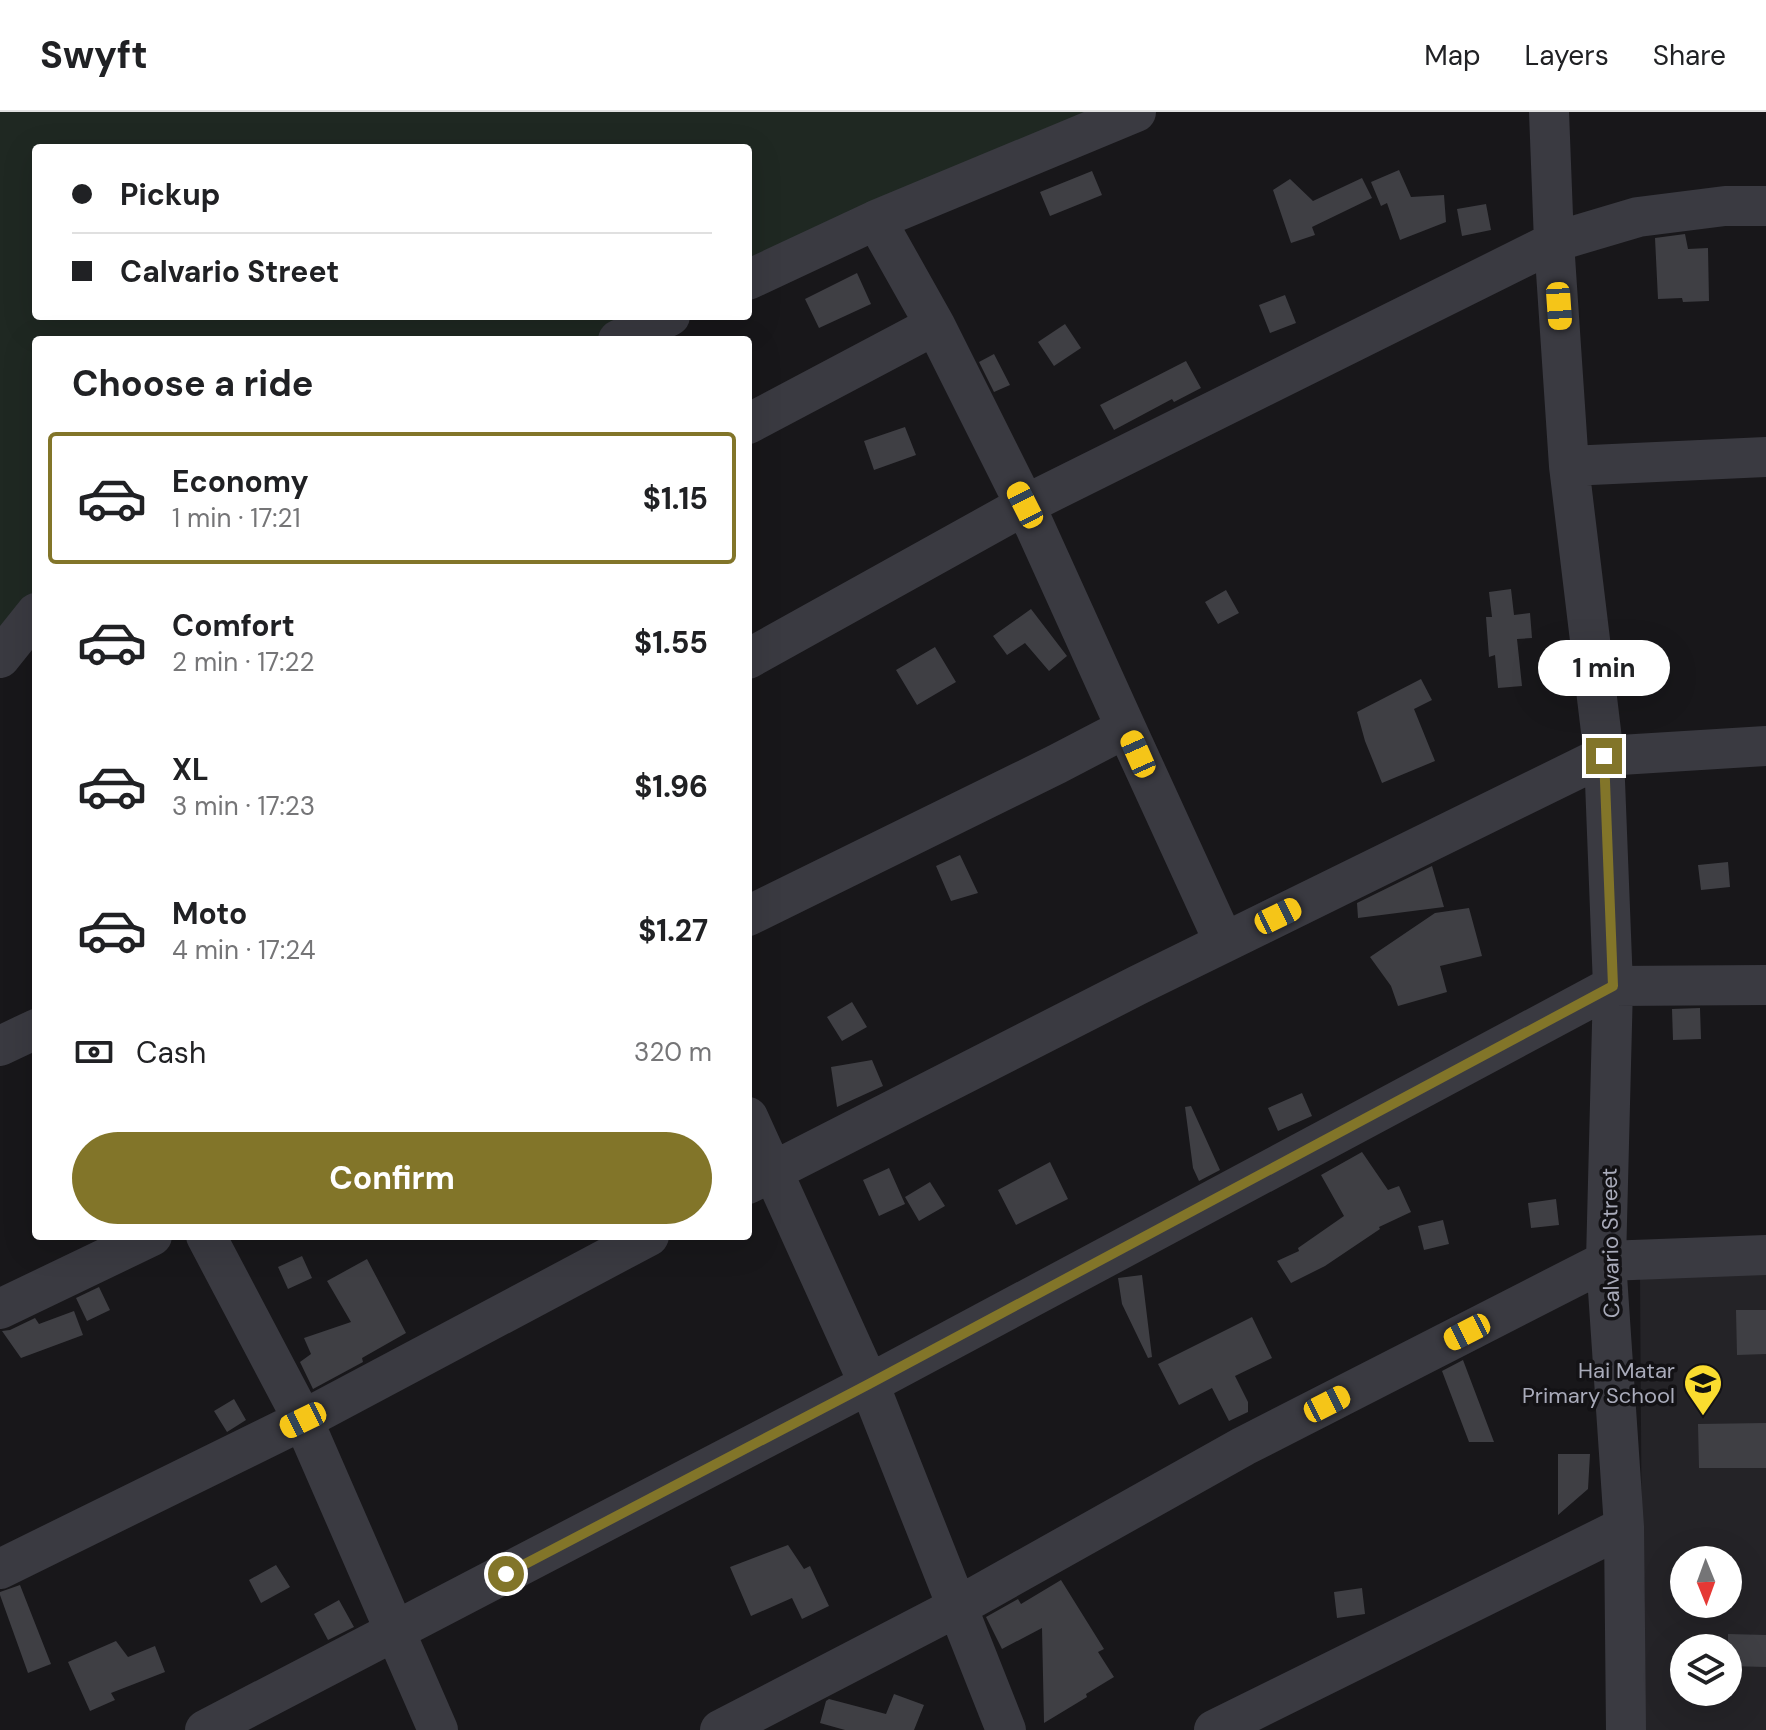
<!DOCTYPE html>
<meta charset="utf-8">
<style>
:root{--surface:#fff;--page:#f6f6f6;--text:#202124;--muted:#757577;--line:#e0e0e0;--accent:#827529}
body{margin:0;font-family:"DM Sans",sans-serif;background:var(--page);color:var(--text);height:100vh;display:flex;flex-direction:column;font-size:30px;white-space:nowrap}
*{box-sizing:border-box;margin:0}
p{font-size:26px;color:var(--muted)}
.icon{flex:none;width:44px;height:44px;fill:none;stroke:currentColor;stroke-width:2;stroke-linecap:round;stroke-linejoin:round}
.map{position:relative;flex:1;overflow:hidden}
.side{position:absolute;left:32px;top:224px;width:720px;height:904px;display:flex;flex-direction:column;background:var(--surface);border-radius:8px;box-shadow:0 8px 32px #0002}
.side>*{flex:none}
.top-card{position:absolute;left:32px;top:32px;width:720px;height:176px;border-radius:8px;box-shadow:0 8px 32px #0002;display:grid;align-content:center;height:176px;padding:0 40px;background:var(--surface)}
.needle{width:52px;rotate:179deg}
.fabs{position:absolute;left:1670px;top:1434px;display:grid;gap:16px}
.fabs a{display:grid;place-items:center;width:72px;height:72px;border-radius:50%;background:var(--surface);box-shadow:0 8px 32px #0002;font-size:40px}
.end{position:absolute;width:36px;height:36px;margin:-18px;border:10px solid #827529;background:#fff;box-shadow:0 0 0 4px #fff}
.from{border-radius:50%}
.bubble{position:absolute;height:56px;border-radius:28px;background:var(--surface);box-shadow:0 8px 32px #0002;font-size:26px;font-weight:700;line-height:56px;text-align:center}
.car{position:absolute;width:24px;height:48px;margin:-24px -12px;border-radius:10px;box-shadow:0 0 6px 2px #0007;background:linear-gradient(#f5c518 24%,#345 0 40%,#f5c518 0 76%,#345 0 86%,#f5c518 0)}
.top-card b{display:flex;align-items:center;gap:28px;height:76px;font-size:30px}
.top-card b+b{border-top:2px solid var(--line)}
.top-card i{width:20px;height:20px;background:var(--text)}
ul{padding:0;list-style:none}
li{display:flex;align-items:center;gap:24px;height:132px;margin:0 16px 12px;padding:0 24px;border:4px solid transparent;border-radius:8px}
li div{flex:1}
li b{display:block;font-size:30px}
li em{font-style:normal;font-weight:700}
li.active{border-color:var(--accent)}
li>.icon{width:72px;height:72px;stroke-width:1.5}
h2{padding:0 40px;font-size:36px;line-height:96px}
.pay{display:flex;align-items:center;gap:20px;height:88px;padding:0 40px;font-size:30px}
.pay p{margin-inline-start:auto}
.cta{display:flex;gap:16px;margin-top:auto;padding:16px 40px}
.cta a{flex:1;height:92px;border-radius:48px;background:var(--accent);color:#fff;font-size:32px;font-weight:700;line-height:92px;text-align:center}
header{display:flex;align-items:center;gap:48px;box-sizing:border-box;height:112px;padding:0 40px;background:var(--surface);border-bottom:2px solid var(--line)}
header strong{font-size:38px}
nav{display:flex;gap:44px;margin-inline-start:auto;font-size:28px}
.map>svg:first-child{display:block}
</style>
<header>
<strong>Swyft</strong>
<nav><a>Map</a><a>Layers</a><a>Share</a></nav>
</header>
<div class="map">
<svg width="1766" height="1618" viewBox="0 0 1766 1618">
<rect width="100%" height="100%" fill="#18171a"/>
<path fill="#242327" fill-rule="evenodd" d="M1766,1160V1618H1643L1640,1162ZM1684,1448H1728V1492H1684ZM1684,1536H1728V1580H1684Z"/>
<path fill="#1f2822" d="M0,0H1120L748,173V36H36V204H681L629,228H36V504L0,520Z"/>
<path fill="#3f3f44" d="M1399,58L1411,85L1444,83L1446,110L1400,128L1387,91L1381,94L1371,70Z
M1092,59L1102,83L1050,104L1040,80Z
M1362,66L1372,86L1312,115L1315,123L1291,131L1273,78L1290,67L1313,89Z
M1486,92L1491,118L1462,124L1457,97Z
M1685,122L1688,137L1708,136L1709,189L1683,190L1682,186L1658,187L1655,126Z
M857,161L871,192L819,216L805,187Z
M1285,183L1296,211L1270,221L1259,193Z
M1065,212L1081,236L1054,254L1038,230Z
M994,242L1010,273L994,280L979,250Z
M1186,249L1201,276L1174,290L1172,287L1114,318L1100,293Z
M905,315L916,343L874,358L864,329Z
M1511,477L1514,503L1530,501L1532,526L1517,527L1522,574L1498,576L1495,543L1489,545L1486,505H1492L1489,480Z
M1226,478L1239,501L1218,512L1205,490Z
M1031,497L1067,544L1049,559L1025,531L1007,543L993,524Z
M935,535L956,570L917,593L896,558Z
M1421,567L1432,588L1414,597L1435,649L1382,671L1365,629L1357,600Z
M960,743L978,781L951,789L936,754Z
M1728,750L1730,775L1701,778L1698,753Z
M1432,754L1444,795L1358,806L1357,791Z
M1469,796L1482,844L1440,854L1447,880L1398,894L1391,874L1370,845L1435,801Z
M852,890L867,915L842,929L827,905Z
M1700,896L1701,927L1673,928L1672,897Z
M872,948L883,974L837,995L831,955Z
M1302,981L1312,1004L1278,1019L1268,996Z
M1191,994L1220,1058L1199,1069L1193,1056L1185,995Z
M1362,1040L1388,1078L1399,1074L1411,1100L1379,1115L1380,1117L1325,1154L1291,1171L1277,1149L1299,1139L1298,1136L1344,1104L1321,1063Z
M1050,1050L1068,1087L1016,1113L998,1078Z
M889,1056L905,1092L879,1104L863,1068Z
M930,1070L945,1094L919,1109L905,1085Z
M1556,1087L1559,1113L1531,1116L1528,1091Z
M1443,1108L1449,1132L1424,1138L1418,1114Z
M302,1144L312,1166L288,1177L278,1155Z
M367,1147L406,1221L362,1246L363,1250L313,1277L300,1250L311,1242L304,1226L351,1210L327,1169Z
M1142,1163L1152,1245L1148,1246L1122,1192L1118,1166Z
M99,1175L110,1198L87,1209L76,1186Z
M1736,1198H1766V1242L1737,1243Z
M74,1199L83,1223L21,1246L2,1219L10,1218L35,1206L39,1212Z
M1252,1205L1272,1246L1235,1264L1248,1290V1300L1229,1309L1212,1276L1179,1293L1158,1252Z
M1463,1248L1494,1330H1469L1442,1259Z
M234,1287L246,1308L227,1320L214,1299Z
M1766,1311V1356H1699L1698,1312Z
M1558,1342H1590L1588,1377L1558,1403Z
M788,1433L804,1457L810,1454L829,1494L802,1507L792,1486L751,1504L730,1455Z
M276,1453L290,1475L261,1491L249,1468Z
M1061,1468L1104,1537L1098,1540L1114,1565L1086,1582L1087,1585L1044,1611L1042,1516L1002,1537L986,1505L1018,1487L1021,1492Z
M20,1473L51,1552L28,1561L0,1483V1480Z
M1362,1476L1365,1502L1337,1506L1334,1480Z
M339,1488L354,1515L328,1528L314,1502Z
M1728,1522L1766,1523V1555L1728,1554Z
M116,1529L128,1545L155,1534L165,1560L111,1581L115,1588L90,1599L68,1550Z
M894,1582L924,1593L914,1618H845L820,1611L826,1589L829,1587L886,1602Z"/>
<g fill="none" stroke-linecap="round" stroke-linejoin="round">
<path stroke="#3a3a41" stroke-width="40" d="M1549,0L1554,130L1569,354L1604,644L1613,874L1606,1149L1624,1415L1626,1618
M748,168L876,108L1136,0
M618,228L670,204
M748,312L935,213
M1569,354L1766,345
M0,546L36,501
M748,547L1025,393L1554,130L1638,105L1725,94H1766
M1126,616L1224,830
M748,804L1057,652L1126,616L1025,393L935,213L876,108
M0,934L36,917
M748,1005L869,1272L1006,1618
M748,1072L1138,873L1604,644L1766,634
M206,1124L303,1308L438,1618
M0,1197L152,1124
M0,1457L303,1308L649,1124
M205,1618L869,1272L1613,874L1766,873
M720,1618L957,1495L1244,1334L1606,1149L1766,1143
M1214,1618L1624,1415"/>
</g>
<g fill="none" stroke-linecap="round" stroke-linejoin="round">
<path stroke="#827529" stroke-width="10" d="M506,1462L869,1272L1613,874L1604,644"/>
</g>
<defs>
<symbol id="school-pin" viewBox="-11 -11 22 30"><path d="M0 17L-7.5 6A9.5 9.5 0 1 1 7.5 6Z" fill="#fadc2f" stroke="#131215"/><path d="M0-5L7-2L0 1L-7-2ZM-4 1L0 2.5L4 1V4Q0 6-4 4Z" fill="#111"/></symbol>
</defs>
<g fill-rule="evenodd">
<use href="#school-pin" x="1681" y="1249" width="44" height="60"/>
</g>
<g text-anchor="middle" stroke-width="7" stroke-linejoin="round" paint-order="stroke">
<g font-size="22" fill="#a9abba" stroke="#131215">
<text transform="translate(1610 1131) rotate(-91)" y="8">Calvario Street</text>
</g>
<g font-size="22" fill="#a9abba" stroke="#131215" text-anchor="end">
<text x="1675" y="1266">Hai Matar<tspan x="1675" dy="25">Primary School</tspan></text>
</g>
</g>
</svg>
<div class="fabs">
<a><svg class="needle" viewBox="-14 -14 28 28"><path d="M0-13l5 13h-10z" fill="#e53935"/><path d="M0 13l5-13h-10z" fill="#757577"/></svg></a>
<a><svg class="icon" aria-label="layers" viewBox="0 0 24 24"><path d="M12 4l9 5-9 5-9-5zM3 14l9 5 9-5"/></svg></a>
</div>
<i class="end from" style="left:506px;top:1462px"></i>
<i class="end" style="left:1604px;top:644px"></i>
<div class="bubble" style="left:1538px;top:528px;width:132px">1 min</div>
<i class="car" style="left:1559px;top:194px;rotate:176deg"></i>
<i class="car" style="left:1025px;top:393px;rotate:333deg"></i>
<i class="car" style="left:1138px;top:642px;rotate:336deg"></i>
<i class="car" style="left:1278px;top:804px;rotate:64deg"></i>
<i class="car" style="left:1467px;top:1220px;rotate:243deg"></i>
<i class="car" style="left:1327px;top:1292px;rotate:63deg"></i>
<i class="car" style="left:303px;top:1308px;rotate:244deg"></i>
<div class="top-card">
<b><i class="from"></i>Pickup</b>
<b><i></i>Calvario Street</b>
</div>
<section class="side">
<h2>Choose a ride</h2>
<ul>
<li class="active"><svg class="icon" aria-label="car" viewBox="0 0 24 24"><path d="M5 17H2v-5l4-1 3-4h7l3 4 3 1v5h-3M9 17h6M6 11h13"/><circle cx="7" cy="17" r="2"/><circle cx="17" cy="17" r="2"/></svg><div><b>Economy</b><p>1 min · 17:21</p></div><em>$1.15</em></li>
<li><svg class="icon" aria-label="car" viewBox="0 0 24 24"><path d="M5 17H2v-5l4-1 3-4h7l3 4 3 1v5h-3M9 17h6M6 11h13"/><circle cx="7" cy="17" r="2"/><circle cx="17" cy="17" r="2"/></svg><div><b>Comfort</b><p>2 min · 17:22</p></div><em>$1.55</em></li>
<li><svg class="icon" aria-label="car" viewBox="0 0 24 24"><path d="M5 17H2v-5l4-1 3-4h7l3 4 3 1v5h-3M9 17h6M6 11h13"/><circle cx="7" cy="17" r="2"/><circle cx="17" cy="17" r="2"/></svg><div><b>XL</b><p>3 min · 17:23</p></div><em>$1.96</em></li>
<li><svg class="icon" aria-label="car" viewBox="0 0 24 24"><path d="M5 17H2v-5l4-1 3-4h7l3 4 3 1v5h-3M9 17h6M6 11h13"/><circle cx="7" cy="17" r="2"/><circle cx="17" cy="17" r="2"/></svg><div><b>Moto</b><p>4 min · 17:24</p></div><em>$1.27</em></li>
</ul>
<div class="pay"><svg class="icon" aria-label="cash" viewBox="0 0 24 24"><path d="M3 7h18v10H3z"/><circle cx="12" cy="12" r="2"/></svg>Cash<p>320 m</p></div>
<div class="cta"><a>Confirm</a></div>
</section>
</div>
